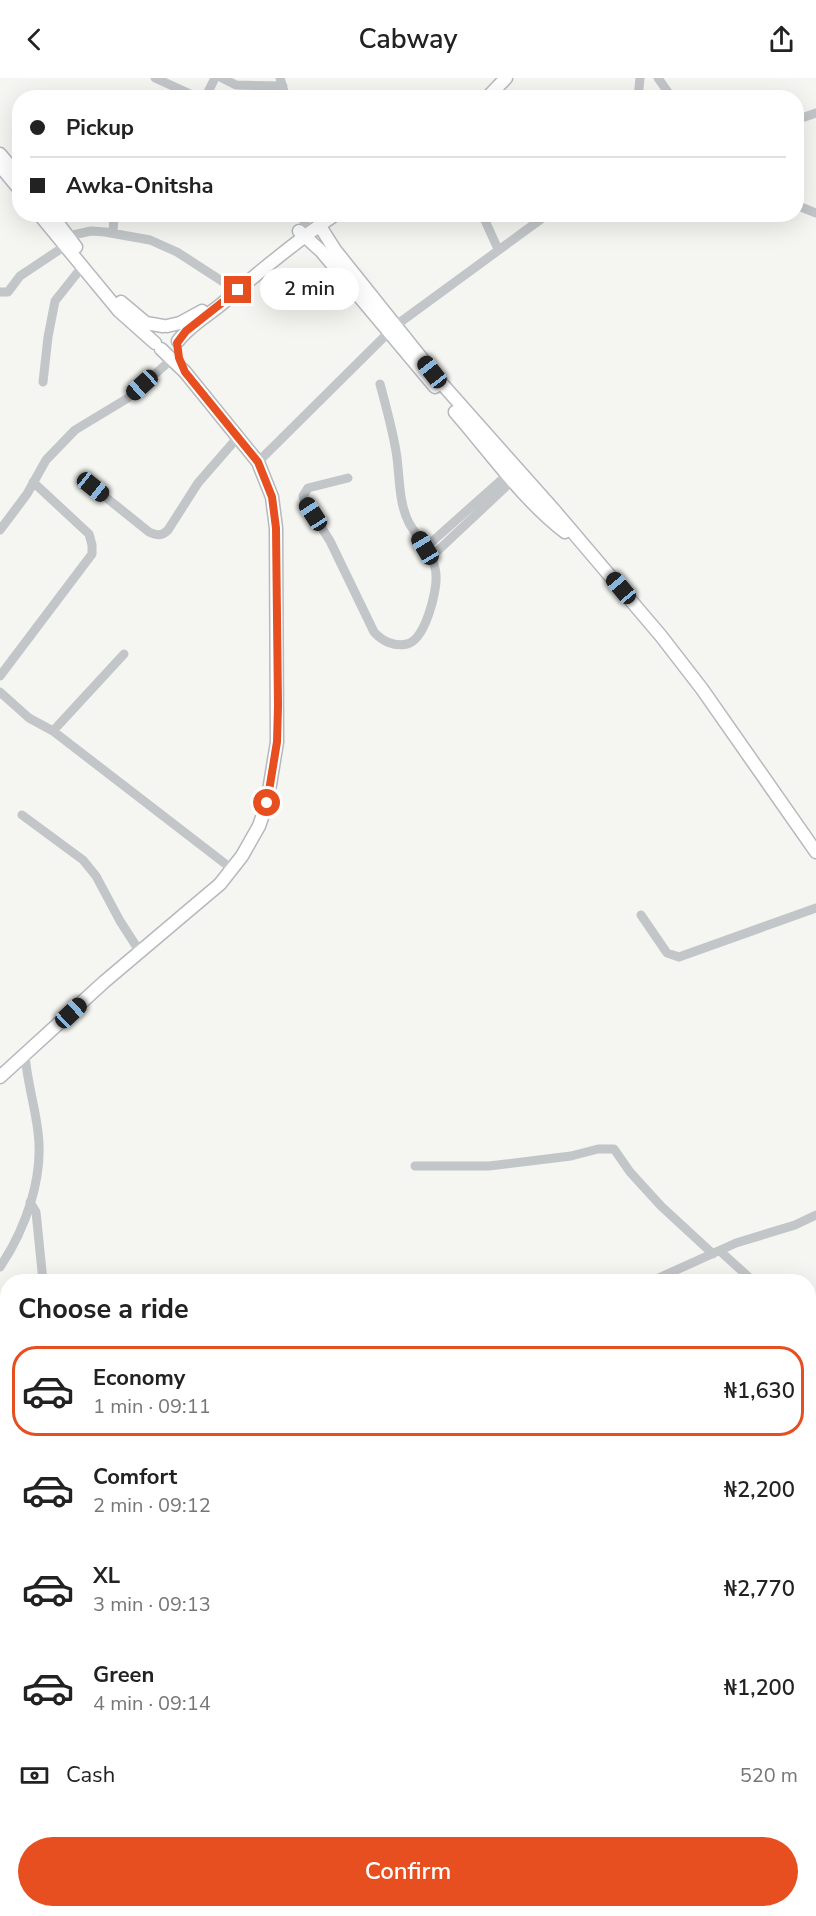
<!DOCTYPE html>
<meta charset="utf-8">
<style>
:root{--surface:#fff;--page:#f2f2f2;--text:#222;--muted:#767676;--line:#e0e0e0;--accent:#e74e20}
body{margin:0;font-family:"Nunito Sans",sans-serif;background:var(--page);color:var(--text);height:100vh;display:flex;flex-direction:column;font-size:22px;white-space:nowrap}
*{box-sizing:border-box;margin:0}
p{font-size:20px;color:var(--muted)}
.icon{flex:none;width:33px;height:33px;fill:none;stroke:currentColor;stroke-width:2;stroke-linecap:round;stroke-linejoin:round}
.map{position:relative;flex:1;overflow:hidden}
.details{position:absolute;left:0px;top:1196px;width:816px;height:644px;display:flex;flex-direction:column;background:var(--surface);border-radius:24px 24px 0 0;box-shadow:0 6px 24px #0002}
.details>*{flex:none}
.banner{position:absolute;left:12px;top:12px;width:792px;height:132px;border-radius:24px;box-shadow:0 6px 24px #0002;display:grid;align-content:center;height:132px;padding:0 18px;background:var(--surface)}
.end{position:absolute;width:27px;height:27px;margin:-14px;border:8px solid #e74e20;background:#fff;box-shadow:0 0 0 3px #fff}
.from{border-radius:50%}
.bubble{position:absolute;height:42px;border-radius:21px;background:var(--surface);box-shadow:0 6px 24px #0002;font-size:20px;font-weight:600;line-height:42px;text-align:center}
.car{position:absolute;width:18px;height:36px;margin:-18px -9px;border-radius:8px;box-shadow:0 0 4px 2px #0007;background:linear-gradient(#222 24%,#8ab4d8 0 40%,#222 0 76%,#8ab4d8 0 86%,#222 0)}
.banner b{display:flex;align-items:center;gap:21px;height:57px;font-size:22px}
.banner b+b{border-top:2px solid var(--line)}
.banner i{width:15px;height:15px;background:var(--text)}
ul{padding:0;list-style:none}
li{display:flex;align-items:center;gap:18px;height:90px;margin:0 12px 9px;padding:0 6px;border:3px solid transparent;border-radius:24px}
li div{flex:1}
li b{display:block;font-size:22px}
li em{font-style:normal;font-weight:600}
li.active{border-color:var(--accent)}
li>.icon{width:54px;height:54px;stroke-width:1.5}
h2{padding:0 18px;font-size:27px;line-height:72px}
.pay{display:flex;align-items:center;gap:15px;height:66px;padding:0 18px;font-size:22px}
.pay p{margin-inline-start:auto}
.primary-button{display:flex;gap:12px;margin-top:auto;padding:12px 18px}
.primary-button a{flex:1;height:69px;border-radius:36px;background:var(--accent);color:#fff;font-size:24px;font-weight:600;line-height:69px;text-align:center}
header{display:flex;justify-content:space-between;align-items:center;height:78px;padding:0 18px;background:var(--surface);font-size:27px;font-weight:600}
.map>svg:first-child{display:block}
</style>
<header><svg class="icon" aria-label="back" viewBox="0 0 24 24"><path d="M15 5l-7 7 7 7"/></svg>Cabway<svg class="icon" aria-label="share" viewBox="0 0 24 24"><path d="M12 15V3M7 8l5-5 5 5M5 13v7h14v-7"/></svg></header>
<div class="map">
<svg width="816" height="1838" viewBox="0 0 816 1838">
<rect width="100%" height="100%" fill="#f5f5f1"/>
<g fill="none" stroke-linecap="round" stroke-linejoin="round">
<defs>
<path id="major" d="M487,20L506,0
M0,76L15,94
M0,88L20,112
M39,136L119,233L155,265
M51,136L76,169
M318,139L323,153L335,172L443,307L554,432L661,558L702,611L816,774
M299,153L321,173L435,309
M121,224L146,245L163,248
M167,248L180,245L202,233
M178,263C190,247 209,237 224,224C260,193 296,163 336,136
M455,334C489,373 524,423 565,454
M0,999L104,904L220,806L242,778L259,748L267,725L277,664L276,450L272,419L258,384L185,294L161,271"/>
</defs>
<use href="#major" stroke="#b5b9bd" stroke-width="15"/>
<path stroke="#c2c6c9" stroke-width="9" d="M155,0L199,20
M222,0L236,7L283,8
M280,0L286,20
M658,0L672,20
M205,20L215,0
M638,20L640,0
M796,42L816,35
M796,127L816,135
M300,136L306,147
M482,136L498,171
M113,155L114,136
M68,158L91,153L105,154L150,162L177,174L231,209
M0,214H8L20,198L65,168
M395,248L548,136
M43,304L48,259L55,223L82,189
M258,384L389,254
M348,400L308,410L303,418L304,422L330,463L374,554C382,563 394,569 407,566C425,562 437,514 436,498C436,478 418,461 409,445C398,424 400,396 396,373C392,350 386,328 380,306
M93,409L149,454C158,458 162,458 168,452L198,405L238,359
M0,452L27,416L46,382L75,352L128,320L172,281
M425,470L508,396
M431,479L513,402
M0,598L92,476V467L89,456L33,404
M0,614L29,640L53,653L232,791
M53,653L124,576
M22,737L83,782L96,798L120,843L140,874
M641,837L667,875L679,879L816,830
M415,1088H489L571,1078L598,1071H614L630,1094L661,1128L713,1176
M30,1124L36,1134L43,1203
M720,1173L753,1203
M0,1189C25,1152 44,1100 38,1054C35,1028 27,1003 25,977
M652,1203L736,1165L795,1147L816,1137
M808,1238L816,1233
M808,1297L816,1315
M0,1401H2
M808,1464L816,1465
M808,1638L815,1644
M0,1673L8,1684
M808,1796L816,1822
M109,1832L112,1838"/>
<use href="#major" stroke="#fff" stroke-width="12"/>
</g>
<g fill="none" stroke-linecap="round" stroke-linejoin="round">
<path stroke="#e74e20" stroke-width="8" d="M238,212L186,253L177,265L179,280L185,294L258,384L272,419L276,450L278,628L277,664L267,725"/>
</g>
</svg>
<i class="end from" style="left:267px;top:725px"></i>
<i class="end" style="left:238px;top:212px"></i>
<div class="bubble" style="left:260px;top:190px;width:99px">2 min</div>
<i class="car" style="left:432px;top:294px;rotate:322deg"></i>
<i class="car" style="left:142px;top:307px;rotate:228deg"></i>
<i class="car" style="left:93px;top:409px;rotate:129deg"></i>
<i class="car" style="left:313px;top:436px;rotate:327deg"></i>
<i class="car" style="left:425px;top:470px;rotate:329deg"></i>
<i class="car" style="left:621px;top:510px;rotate:320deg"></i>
<i class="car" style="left:71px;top:935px;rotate:47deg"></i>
<div class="banner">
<b><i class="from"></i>Pickup</b>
<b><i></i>Awka-Onitsha</b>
</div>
<section class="details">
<h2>Choose a ride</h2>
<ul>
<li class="active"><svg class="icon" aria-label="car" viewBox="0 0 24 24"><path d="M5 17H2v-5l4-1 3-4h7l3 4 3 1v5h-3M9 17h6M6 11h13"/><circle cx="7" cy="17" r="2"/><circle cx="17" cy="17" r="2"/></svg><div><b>Economy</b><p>1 min · 09:11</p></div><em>₦1,630</em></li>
<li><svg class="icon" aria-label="car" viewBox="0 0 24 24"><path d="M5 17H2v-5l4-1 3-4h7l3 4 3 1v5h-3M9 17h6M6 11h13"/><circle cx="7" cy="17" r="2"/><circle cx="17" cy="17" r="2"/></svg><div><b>Comfort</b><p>2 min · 09:12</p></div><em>₦2,200</em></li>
<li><svg class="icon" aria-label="car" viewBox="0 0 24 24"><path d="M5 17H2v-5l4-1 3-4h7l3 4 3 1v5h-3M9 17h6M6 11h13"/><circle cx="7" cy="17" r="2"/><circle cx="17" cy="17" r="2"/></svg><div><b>XL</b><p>3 min · 09:13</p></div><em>₦2,770</em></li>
<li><svg class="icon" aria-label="car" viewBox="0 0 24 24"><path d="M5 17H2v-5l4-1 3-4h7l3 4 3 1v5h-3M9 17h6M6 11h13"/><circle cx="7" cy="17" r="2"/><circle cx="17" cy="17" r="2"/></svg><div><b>Green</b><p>4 min · 09:14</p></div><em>₦1,200</em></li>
</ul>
<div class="pay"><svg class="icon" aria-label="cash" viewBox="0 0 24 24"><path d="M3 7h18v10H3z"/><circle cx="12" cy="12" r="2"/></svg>Cash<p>520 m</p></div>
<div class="primary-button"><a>Confirm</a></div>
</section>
</div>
